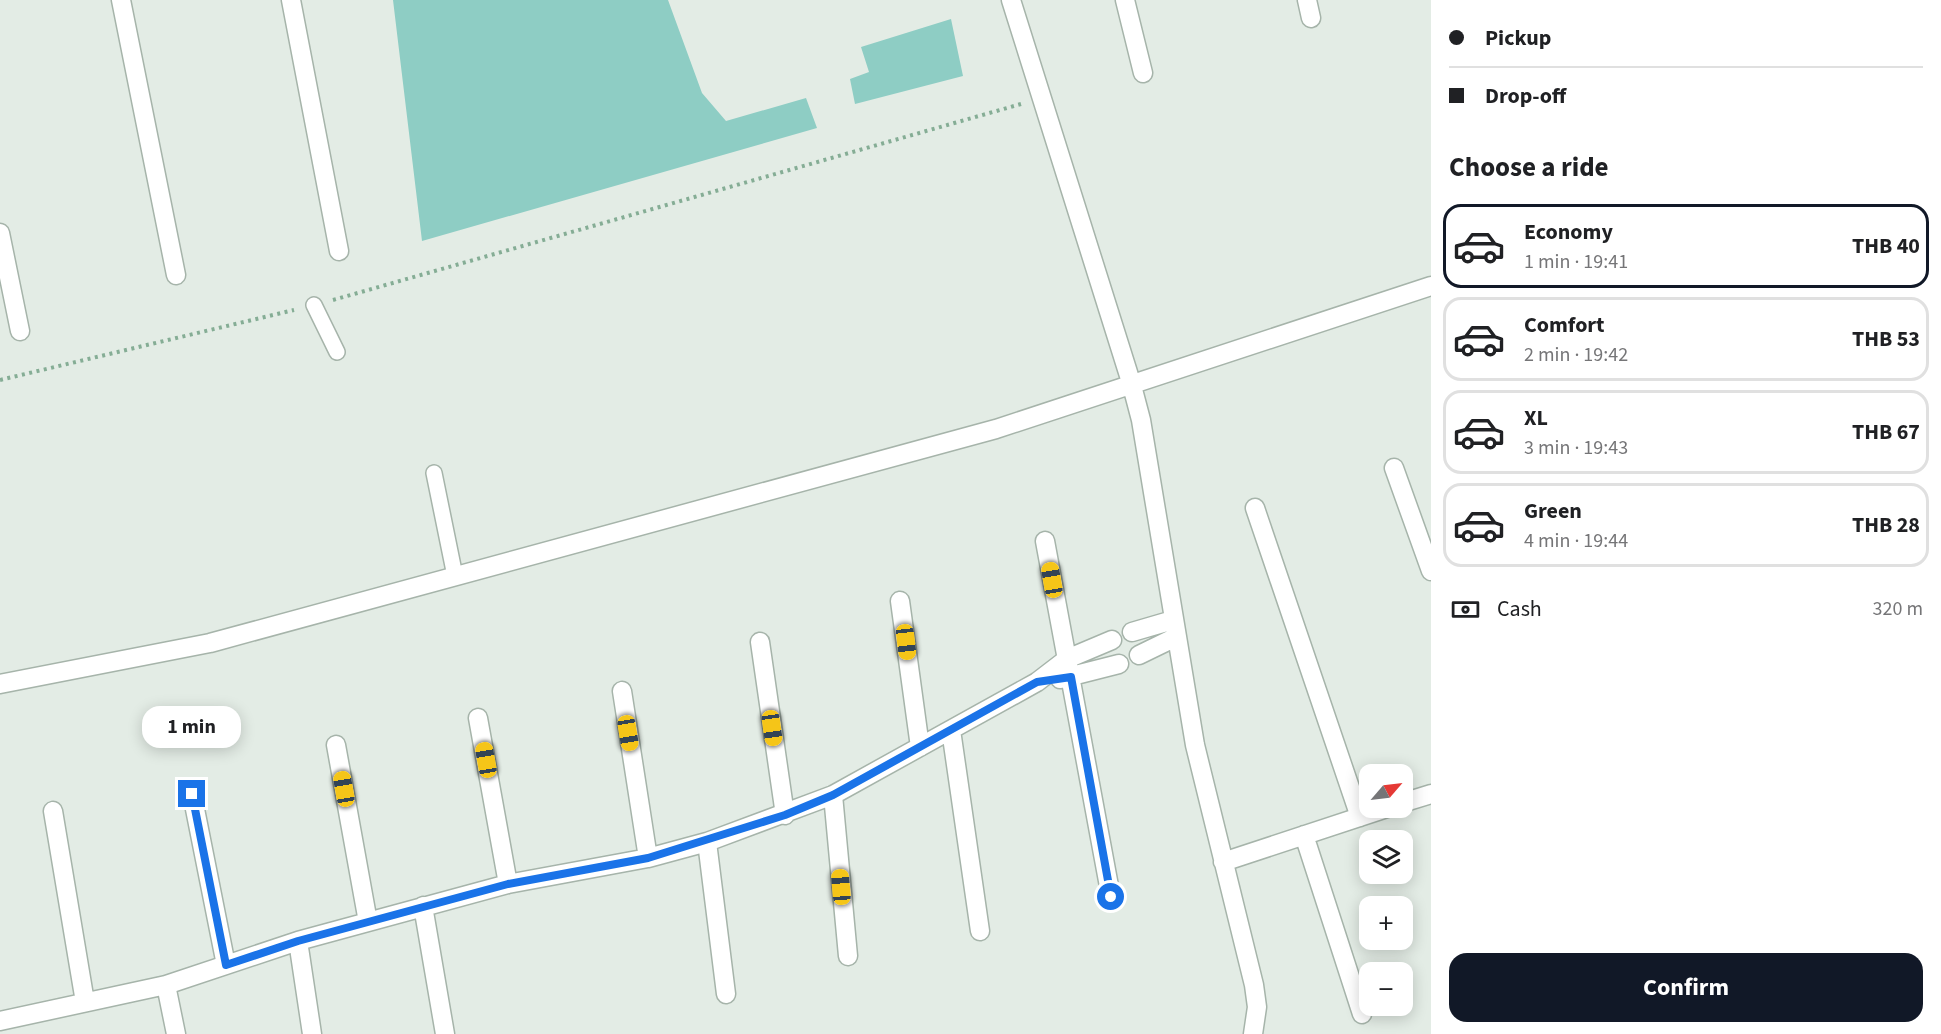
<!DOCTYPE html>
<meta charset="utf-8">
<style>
:root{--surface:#fff;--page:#f2f2f2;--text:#202124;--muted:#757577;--line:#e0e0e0;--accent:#111827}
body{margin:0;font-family:"Source Sans 3",sans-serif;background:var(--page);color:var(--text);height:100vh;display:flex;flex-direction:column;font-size:22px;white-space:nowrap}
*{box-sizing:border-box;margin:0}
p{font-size:20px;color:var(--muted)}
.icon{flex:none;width:33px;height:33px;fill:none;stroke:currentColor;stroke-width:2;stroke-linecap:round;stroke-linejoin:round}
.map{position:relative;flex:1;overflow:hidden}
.details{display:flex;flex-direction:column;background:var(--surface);width:510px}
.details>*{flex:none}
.guide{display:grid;align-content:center;height:132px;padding:0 18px;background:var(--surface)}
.needle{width:39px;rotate:62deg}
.buttons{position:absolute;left:1359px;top:764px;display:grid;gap:12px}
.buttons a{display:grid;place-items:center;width:54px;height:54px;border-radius:12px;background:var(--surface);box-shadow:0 3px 15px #0003;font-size:30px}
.end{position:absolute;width:27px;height:27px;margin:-14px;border:8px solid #1a73e8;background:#fff;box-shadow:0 0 0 3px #fff}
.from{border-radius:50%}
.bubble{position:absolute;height:42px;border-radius:18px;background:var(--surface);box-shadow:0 3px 15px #0003;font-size:20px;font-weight:700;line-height:42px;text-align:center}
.car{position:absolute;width:18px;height:36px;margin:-18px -9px;border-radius:8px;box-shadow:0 0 4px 2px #0007;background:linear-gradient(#f5c518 24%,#345 0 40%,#f5c518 0 76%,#345 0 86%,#f5c518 0)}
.guide b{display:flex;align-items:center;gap:21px;height:57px;font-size:22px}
.guide b+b{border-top:2px solid var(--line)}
.guide i{width:15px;height:15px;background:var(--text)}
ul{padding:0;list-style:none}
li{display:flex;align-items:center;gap:18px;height:84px;margin:0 12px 9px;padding:0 6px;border:3px solid var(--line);border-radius:18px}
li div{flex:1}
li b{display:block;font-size:22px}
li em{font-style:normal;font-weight:700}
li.selected{border-color:var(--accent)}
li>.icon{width:54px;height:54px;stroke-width:1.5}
h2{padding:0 18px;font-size:27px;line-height:72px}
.pay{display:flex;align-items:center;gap:15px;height:66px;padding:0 18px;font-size:22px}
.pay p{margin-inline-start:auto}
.button{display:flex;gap:12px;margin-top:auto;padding:12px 18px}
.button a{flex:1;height:69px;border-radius:18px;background:var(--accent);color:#fff;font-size:24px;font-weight:700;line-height:69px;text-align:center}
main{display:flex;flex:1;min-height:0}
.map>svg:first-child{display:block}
</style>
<main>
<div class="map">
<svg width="1431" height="1034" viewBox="0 0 1431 1034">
<rect width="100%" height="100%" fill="#e3ece5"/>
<path fill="#8ecdc4" d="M393,0H668L702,93L726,121L806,98L817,128L422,241Z
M951,19L963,76L855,104L850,79L869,72L861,47Z"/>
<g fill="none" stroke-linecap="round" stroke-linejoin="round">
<defs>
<path id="service" d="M314,305L337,352
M434,473L455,576"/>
<path id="minor" d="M121,0L176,275
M291,0L339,251
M1011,0L1131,382L1141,420L1195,745L1254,985L1257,1007L1253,1034
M1125,0L1143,73
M1307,0L1311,18
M0,233L20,331
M1394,468L1431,571
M1255,508L1360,817
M1045,541L1111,897
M900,601L920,747
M1132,632L1173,620
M760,642L785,815
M1139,655L1176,637
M1060,679L1119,664
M0,684L210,643L996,429L1431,286
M622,691L648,858
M478,718L508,884
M951,730L980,931
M336,745L368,922
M192,794L226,965
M833,795L848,956
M1402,803L1431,794
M53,811L85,1002
M1304,835L1362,1014
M707,842L726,994
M1223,862L1390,807
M423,906L445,1034
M298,941L312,1034
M166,985L176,1034
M0,1021L166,985L298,941L508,884L648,858L707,842L833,795L1037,682L1067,659L1112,640"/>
</defs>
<use href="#service" stroke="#a6b4aa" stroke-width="18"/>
<use href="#minor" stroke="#a6b4aa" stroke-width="21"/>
<path stroke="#85ad95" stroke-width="4" stroke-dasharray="3 4.5" stroke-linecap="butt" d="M333,300L1021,104
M0,380L294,310"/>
<use href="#service" stroke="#fff" stroke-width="15"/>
<use href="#minor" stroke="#fff" stroke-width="18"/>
</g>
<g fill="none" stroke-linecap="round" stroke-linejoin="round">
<path stroke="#1a73e8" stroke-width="8" d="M192,794L226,965L298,941L508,884L648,858L785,815L833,795L1037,682L1071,677L1111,897"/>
</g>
</svg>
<div class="buttons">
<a><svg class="needle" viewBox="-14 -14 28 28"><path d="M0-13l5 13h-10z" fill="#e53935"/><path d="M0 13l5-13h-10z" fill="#757577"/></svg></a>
<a><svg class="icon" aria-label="layers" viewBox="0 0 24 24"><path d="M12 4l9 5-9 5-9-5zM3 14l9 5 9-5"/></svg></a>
<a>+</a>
<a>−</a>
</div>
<i class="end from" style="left:1111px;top:897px"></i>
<i class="end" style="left:192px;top:794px"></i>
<div class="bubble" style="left:142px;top:706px;width:99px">1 min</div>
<i class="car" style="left:1052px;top:580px;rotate:350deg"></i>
<i class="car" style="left:906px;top:642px;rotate:173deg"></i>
<i class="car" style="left:772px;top:728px;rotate:172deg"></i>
<i class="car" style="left:628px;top:733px;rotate:171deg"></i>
<i class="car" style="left:486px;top:760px;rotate:350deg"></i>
<i class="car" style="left:344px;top:789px;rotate:350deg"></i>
<i class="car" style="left:841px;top:887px;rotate:355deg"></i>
</div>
<section class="details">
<div class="guide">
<b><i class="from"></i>Pickup</b>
<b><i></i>Drop-off</b>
</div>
<h2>Choose a ride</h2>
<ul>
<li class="selected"><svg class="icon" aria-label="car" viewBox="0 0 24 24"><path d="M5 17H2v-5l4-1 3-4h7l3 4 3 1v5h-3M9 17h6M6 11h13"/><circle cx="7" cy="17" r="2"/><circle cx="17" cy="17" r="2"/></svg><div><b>Economy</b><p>1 min · 19:41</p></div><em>THB 40</em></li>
<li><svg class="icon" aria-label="car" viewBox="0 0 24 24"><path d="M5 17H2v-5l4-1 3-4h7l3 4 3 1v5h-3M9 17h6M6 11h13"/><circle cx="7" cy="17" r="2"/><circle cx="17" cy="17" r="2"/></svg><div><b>Comfort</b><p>2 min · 19:42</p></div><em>THB 53</em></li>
<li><svg class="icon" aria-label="car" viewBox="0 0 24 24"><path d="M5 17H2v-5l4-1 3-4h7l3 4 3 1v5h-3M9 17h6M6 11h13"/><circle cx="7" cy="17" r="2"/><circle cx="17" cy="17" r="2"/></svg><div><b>XL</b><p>3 min · 19:43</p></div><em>THB 67</em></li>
<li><svg class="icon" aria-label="car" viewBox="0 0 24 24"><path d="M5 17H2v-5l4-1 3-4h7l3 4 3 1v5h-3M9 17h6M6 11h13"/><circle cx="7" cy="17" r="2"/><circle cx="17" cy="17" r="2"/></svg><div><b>Green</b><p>4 min · 19:44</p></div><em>THB 28</em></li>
</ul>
<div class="pay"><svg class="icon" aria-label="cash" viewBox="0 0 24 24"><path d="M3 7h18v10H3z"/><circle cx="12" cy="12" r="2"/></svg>Cash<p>320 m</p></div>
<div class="button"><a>Confirm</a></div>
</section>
</main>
